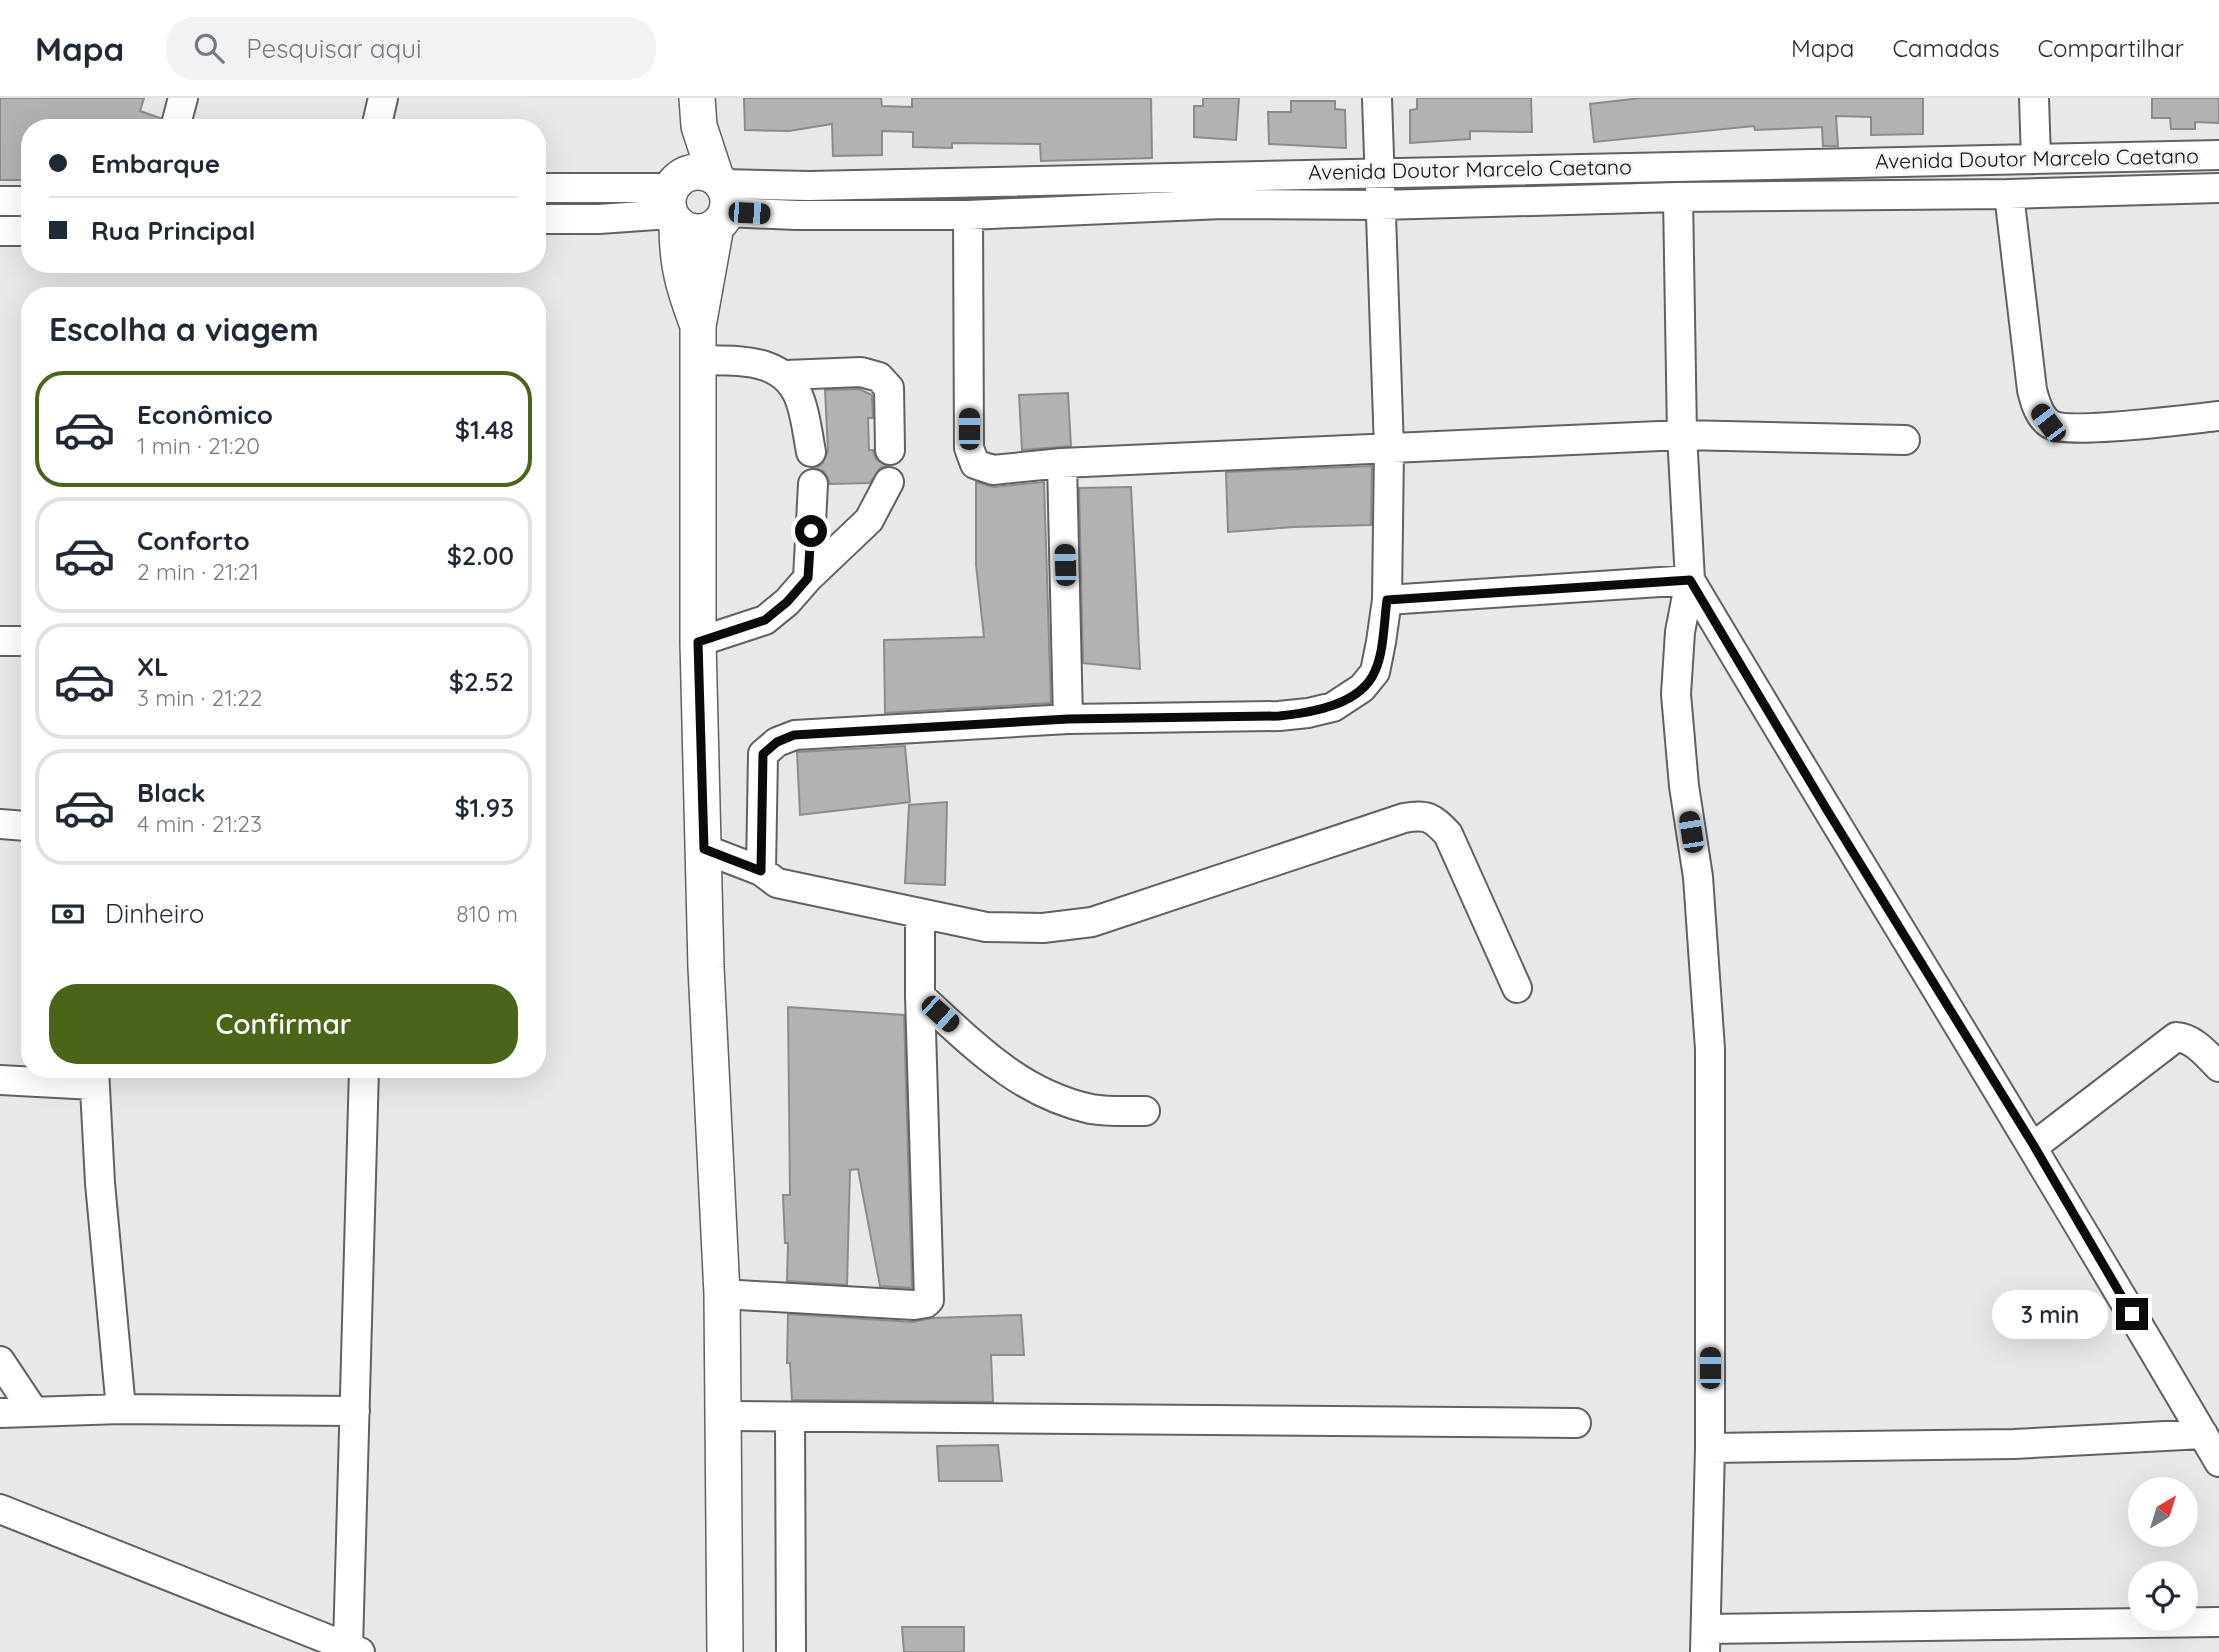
<!DOCTYPE html>
<html lang="pt">
<meta charset="utf-8">
<style>
:root{--surface:#fff;--page:#f2f2f3;--text:#1f2937;--muted:#747a83;--line:#e0e1e3;--accent:#496517}
body{margin:0;font-family:Quicksand,sans-serif;background:var(--page);color:var(--text);height:100vh;display:flex;flex-direction:column;font-size:26px;white-space:nowrap}
*{box-sizing:border-box;margin:0}
p{font-size:23px;color:var(--muted)}
.icon{flex:none;width:38px;height:38px;fill:none;stroke:currentColor;stroke-width:2;stroke-linecap:round;stroke-linejoin:round}
.map{position:relative;flex:1;overflow:hidden}
.sheet{position:absolute;left:21px;top:189px;width:525px;height:791px;display:flex;flex-direction:column;background:var(--surface);border-radius:28px;box-shadow:0 7px 28px #0002}
.sheet>*{flex:none}
.top-card{position:absolute;left:21px;top:21px;width:525px;height:154px;border-radius:28px;box-shadow:0 7px 28px #0002;display:grid;align-content:center;height:154px;padding:0 28px;background:var(--surface)}
.needle{width:46px;rotate:38deg}
.tools{position:absolute;left:2128px;top:1379px;display:grid;gap:14px}
.tools a{display:grid;place-items:center;width:70px;height:70px;border-radius:50%;background:var(--surface);box-shadow:0 7px 28px #0002;font-size:35px}
.end{position:absolute;width:32px;height:32px;margin:-16px;border:9px solid #0b0b0c;background:#fff;box-shadow:0 0 0 4px #fff}
.from{border-radius:50%}
.bubble{position:absolute;height:49px;border-radius:24px;background:var(--surface);box-shadow:0 7px 28px #0002;font-size:23px;font-weight:600;line-height:49px;text-align:center}
.car{position:absolute;width:21px;height:42px;margin:-21px -10px;border-radius:9px;box-shadow:0 0 5px 2px #0007;background:linear-gradient(#222 24%,#8ab4d8 0 40%,#222 0 76%,#8ab4d8 0 86%,#222 0)}
.top-card b{display:flex;align-items:center;gap:24px;height:66px;font-size:26px}
.top-card b+b{border-top:2px solid var(--line)}
.top-card i{width:18px;height:18px;background:var(--text)}
ul{padding:0;list-style:none}
li{display:flex;align-items:center;gap:21px;height:116px;margin:0 14px 10px;padding:0 14px;border:4px solid var(--line);border-radius:28px}
li div{flex:1}
li b{display:block;font-size:26px}
li em{font-style:normal;font-weight:600}
li.current{border-color:var(--accent)}
li>.icon{width:63px;height:63px;stroke-width:1.5}
h2{padding:0 28px;font-size:32px;line-height:84px}
.pay{display:flex;align-items:center;gap:18px;height:77px;padding:0 28px;font-size:26px}
.pay p{margin-inline-start:auto}
.primary-button{display:flex;gap:14px;margin-top:auto;padding:14px 28px}
.primary-button a{flex:1;height:80px;border-radius:28px;background:var(--accent);color:#fff;font-size:28px;font-weight:600;line-height:80px;text-align:center}
header{display:flex;align-items:center;gap:42px;box-sizing:border-box;height:98px;padding:0 35px;background:var(--surface);border-bottom:2px solid var(--line)}
header strong{font-size:33px}
nav{display:flex;gap:38px;margin-inline-start:auto;font-size:24px}
.search{width:490px;height:63px;background:var(--page);display:flex;align-items:center;gap:18px;box-sizing:border-box;padding:0 24px;border-radius:28px;color:var(--muted);font-size:26px}
.map>svg:first-child{display:block}
</style>
<header>
<strong>Mapa</strong>
<div class="search"><svg class="icon" aria-label="search" viewBox="0 0 24 24"><circle cx="10" cy="10" r="6"/><path d="M15 15l6 6"/></svg>Pesquisar aqui</div>
<nav><a>Mapa</a><a>Camadas</a><a>Compartilhar</a></nav>
</header>
<div class="map">
<svg width="2219" height="1554" viewBox="0 0 2219 1554">
<rect width="100%" height="100%" fill="#e7e8e9"/>
<path fill="#b3b2b1" stroke="#8c8b8a" stroke-width="2" d="M0,0H144L140,13L160,20L159,30H30V82H0Z
M744,0H881L882,8L912,9V0H1151L1152,60L1041,63L1040,46L952,45V50L913,49V34L882,33V57L833,58L832,26L789,33L745,32Z
M1203,0H1239L1236,42L1194,39V8H1203Z
M1417,0H1531L1532,34L1470,33V41L1410,45V12L1417,11Z
M1641,0H1923V36L1871,37V19L1836,18L1838,48H1823L1822,29L1755,32L1754,28L1594,44L1590,6Z
M2152,0H2219V25L2195,24V31H2171L2170,20H2152Z
M1291,3H1335V11L1345,12L1346,50L1269,46L1268,14H1291Z
M859,291L872,297L873,320H868L869,352H873L876,361L887,368L880,370L870,385L830,386L827,378L823,373L815,370L822,366L828,353L825,292Z
M1068,295L1071,348L1022,352L1019,297Z
M1372,368L1371,427L1294,429L1228,434L1226,374Z
M976,384L994,389L1044,384L1051,605L885,615L884,542L984,539L976,467Z
M1131,389L1140,571L1083,565L1079,390Z
M905,648L910,704L800,717L797,654Z
M947,704L945,787L905,785L909,707Z
M788,909L904,917L912,1190L880,1188L858,1071L850,1072L847,1187L787,1183L788,1145H785L783,1097H790Z
M788,1216L913,1224L932,1220L1021,1217L1024,1257H991L993,1304L792,1302L790,1265H787Z
M998,1347L1002,1383H939L937,1348Z
M902,1529H964V1554H904Z"/>
<g fill="none" stroke-linecap="round" stroke-linejoin="round">
<defs>
<path id="minor" d="M2034,0L2036,61
M175,30L183,0
M376,30L383,0
M722,86L809,88L2219,57
M537,90H671
M2009,96L2032,292C2035,304 2039,319 2050,326C2068,337 2190,321 2219,318
M1678,99L1682,337L1690,482L1680,534L1676,596L1684,688L1698,779L1710,951V1350L1705,1554
M0,103H30
M726,114L796,117H968L1222,106L1380,107L1678,99L2009,96L2219,90
M968,117L969,350L975,366L993,372L1062,365L1682,337L1905,342
M537,121H599L670,116
M0,133H30
M698,262C738,263 787,258 801,305C806,320 808,338 811,354
M786,277L861,274L879,279L889,290L890,352
M1062,365L1068,621
M808,480L869,422L889,384
M1387,502L1690,482C1865,777 2047,1068 2219,1364
M0,543H30
M698,544L765,522L787,504L808,480L813,386
M0,726L26,728
M704,751L761,773L763,656L777,644L795,637L1068,621L1279,618L1308,615L1333,609L1362,590L1375,574L1381,544L1387,502L1389,351L1377,0
M761,773L777,785L986,829L1043,830L1092,824L1404,720C1427,716 1432,719 1448,736L1517,890
M920,898C973,946 1018,995 1091,1011C1108,1014 1127,1013 1145,1013
M94,971L100,1085L121,1311
M0,982L94,987
M2034,1048L2176,939C2194,940 2207,957 2219,969
M722,1196L914,1207L926,1205L929,1202L920,898V815
M0,1263L34,1314
M0,1315L121,1311L355,1313
M723,1318L1576,1325
M790,1319L791,1554
M1710,1350L2014,1346L2203,1336
M0,1411L360,1554
M1706,1531L2219,1524
M348,1549L364,971"/>
<path id="major" d="M697,0L699,28L716,80
M668 104a30 30 0 1 1 60 0a30 30 0 1 1-60 0Z
M677,126C677,166 683,188 697,225
M716,128L698,228V544L706,869L722,1196L725,1554"/>
</defs>
<use href="#minor" stroke="#616162" stroke-width="32"/>
<use href="#major" stroke="#616162" stroke-width="38"/>
<use href="#minor" stroke="#fff" stroke-width="28"/>
<use href="#major" stroke="#fff" stroke-width="35"/>
</g>
<g fill="none" stroke-linecap="round" stroke-linejoin="round">
<path stroke="#0b0b0c" stroke-width="9" d="M811,433L808,480L787,504L765,522L698,544L704,751L761,773L763,656L777,644L794,637L1068,621L1279,618C1311,615 1361,607 1375,573C1384,554 1384,523 1387,502L1690,482L1827,712L2034,1048L2132,1216"/>
</g>
<g text-anchor="middle" stroke-width="6" stroke-linejoin="round" paint-order="stroke">
<g font-size="21" fill="#0b0b0c" stroke="#f5f5f7">
<text transform="translate(2037 61) rotate(-1)" y="7">Avenida Doutor Marcelo Caetano</text>
<text transform="translate(1470 72) rotate(-1)" y="7">Avenida Doutor Marcelo Caetano</text>
</g>
</g>
</svg>
<div class="tools">
<a><svg class="needle" viewBox="-14 -14 28 28"><path d="M0-13l5 13h-10z" fill="#e53935"/><path d="M0 13l5-13h-10z" fill="#747a83"/></svg></a>
<a><svg class="icon" aria-label="locate" viewBox="0 0 24 24"><circle cx="12" cy="12" r="6"/><path d="M12 2v4M12 18v4M2 12h4M18 12h4"/></svg></a>
</div>
<i class="end from" style="left:811px;top:433px"></i>
<i class="end" style="left:2132px;top:1216px"></i>
<div class="bubble" style="left:1992px;top:1192px;width:116px">3 min</div>
<i class="car" style="left:749px;top:115px;rotate:93deg"></i>
<i class="car" style="left:2048px;top:325px;rotate:323deg"></i>
<i class="car" style="left:969px;top:331px;rotate:0deg"></i>
<i class="car" style="left:1065px;top:467px;rotate:358deg"></i>
<i class="car" style="left:1691px;top:734px;rotate:351deg"></i>
<i class="car" style="left:940px;top:916px;rotate:132deg"></i>
<i class="car" style="left:1710px;top:1270px;rotate:0deg"></i>
<div class="top-card">
<b><i class="from"></i>Embarque</b>
<b><i></i>Rua Principal</b>
</div>
<section class="sheet">
<h2>Escolha a viagem</h2>
<ul>
<li class="current"><svg class="icon" aria-label="car" viewBox="0 0 24 24"><path d="M5 17H2v-5l4-1 3-4h7l3 4 3 1v5h-3M9 17h6M6 11h13"/><circle cx="7" cy="17" r="2"/><circle cx="17" cy="17" r="2"/></svg><div><b>Econômico</b><p>1 min · 21:20</p></div><em>$1.48</em></li>
<li><svg class="icon" aria-label="car" viewBox="0 0 24 24"><path d="M5 17H2v-5l4-1 3-4h7l3 4 3 1v5h-3M9 17h6M6 11h13"/><circle cx="7" cy="17" r="2"/><circle cx="17" cy="17" r="2"/></svg><div><b>Conforto</b><p>2 min · 21:21</p></div><em>$2.00</em></li>
<li><svg class="icon" aria-label="car" viewBox="0 0 24 24"><path d="M5 17H2v-5l4-1 3-4h7l3 4 3 1v5h-3M9 17h6M6 11h13"/><circle cx="7" cy="17" r="2"/><circle cx="17" cy="17" r="2"/></svg><div><b>XL</b><p>3 min · 21:22</p></div><em>$2.52</em></li>
<li><svg class="icon" aria-label="car" viewBox="0 0 24 24"><path d="M5 17H2v-5l4-1 3-4h7l3 4 3 1v5h-3M9 17h6M6 11h13"/><circle cx="7" cy="17" r="2"/><circle cx="17" cy="17" r="2"/></svg><div><b>Black</b><p>4 min · 21:23</p></div><em>$1.93</em></li>
</ul>
<div class="pay"><svg class="icon" aria-label="cash" viewBox="0 0 24 24"><path d="M3 7h18v10H3z"/><circle cx="12" cy="12" r="2"/></svg>Dinheiro<p>810 m</p></div>
<div class="primary-button"><a>Confirmar</a></div>
</section>
</div>
